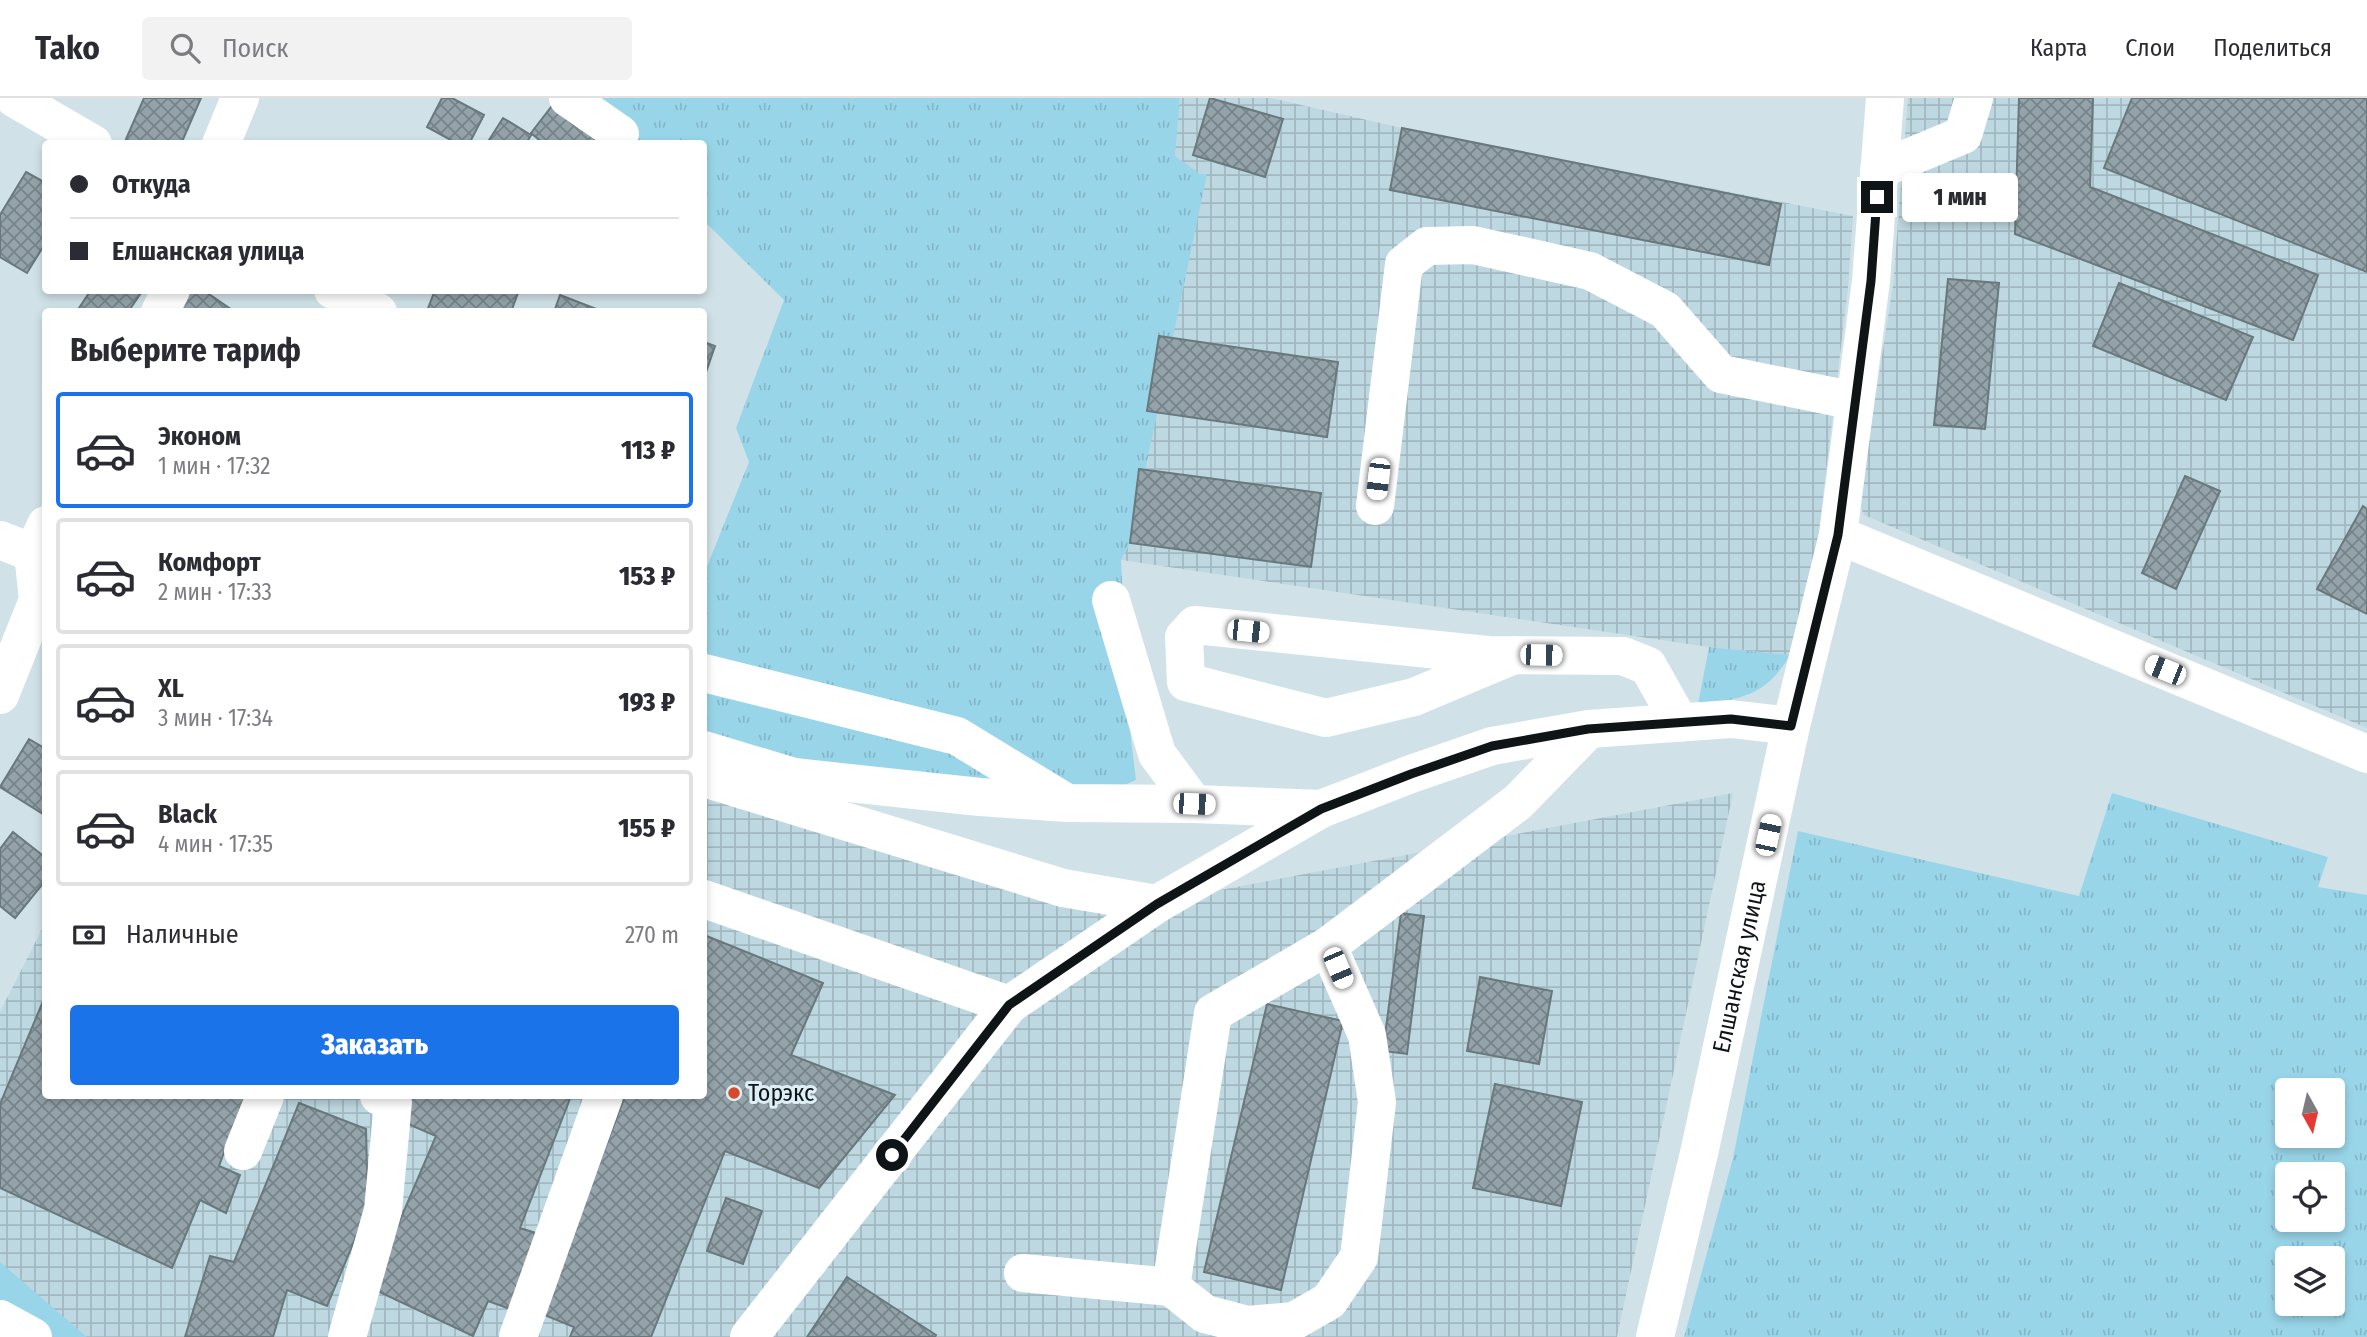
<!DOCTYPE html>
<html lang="ru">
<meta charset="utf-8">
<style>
:root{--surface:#fff;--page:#f2f2f3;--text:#2b2b33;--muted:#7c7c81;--line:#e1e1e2;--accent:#1a73e8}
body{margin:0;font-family:"Fira Sans Condensed",sans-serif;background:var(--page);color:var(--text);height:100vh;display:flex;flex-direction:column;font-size:26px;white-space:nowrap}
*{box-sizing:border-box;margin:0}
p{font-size:23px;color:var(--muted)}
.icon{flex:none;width:38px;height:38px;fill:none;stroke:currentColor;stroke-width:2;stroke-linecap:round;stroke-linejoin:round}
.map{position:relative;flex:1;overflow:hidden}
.drawer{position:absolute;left:42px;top:210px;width:665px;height:791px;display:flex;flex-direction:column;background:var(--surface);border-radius:7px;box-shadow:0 4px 10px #0003}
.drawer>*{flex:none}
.hud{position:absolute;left:42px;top:42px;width:665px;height:154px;border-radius:7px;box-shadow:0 4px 10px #0003;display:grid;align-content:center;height:154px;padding:0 28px;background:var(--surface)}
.needle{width:46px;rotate:172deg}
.buttons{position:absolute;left:2275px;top:980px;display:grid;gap:14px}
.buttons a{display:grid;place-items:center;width:70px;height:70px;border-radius:7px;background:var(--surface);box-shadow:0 4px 10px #0003;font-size:35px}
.end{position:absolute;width:32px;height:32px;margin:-16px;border:9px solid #0f1517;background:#fff;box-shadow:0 0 0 4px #fff}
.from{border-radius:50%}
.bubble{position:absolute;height:49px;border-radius:7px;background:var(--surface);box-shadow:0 4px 10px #0003;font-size:23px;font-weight:800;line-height:49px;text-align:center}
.car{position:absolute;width:21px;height:42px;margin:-21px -10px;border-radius:9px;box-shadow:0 0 5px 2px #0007;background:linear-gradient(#fff 24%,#345 0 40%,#fff 0 76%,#345 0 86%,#fff 0)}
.hud b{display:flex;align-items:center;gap:24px;height:66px;font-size:26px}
.hud b+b{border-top:2px solid var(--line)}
.hud i{width:18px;height:18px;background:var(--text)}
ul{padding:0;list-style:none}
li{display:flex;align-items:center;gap:21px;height:116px;margin:0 14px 10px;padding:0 14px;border:4px solid var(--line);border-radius:7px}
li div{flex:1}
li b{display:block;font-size:26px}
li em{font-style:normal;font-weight:800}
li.current{border-color:var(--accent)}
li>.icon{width:63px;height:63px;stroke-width:1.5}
h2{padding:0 28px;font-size:32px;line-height:84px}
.pay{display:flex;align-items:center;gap:18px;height:77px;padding:0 28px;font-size:26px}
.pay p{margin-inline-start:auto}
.primary-button{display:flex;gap:14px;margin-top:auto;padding:14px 28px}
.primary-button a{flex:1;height:80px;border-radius:7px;background:var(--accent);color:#fff;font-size:28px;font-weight:800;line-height:80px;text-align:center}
header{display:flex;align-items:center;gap:42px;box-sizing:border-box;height:98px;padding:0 35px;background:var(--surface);border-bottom:2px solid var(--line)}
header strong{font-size:33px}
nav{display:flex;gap:38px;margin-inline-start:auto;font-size:24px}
.search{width:490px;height:63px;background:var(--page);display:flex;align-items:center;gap:18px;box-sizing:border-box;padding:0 24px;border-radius:7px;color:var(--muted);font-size:26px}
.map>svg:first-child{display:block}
</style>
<header>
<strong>Tako</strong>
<div class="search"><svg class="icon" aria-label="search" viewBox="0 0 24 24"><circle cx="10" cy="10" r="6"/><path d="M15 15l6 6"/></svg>Поиск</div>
<nav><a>Карта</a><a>Слои</a><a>Поделиться</a></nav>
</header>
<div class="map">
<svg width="2367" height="1239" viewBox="0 0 2367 1239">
<defs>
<pattern id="industrial-grid" width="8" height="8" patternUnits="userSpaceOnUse" patternTransform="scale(1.75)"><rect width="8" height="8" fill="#bed8e1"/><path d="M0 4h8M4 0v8" fill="none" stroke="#a2b8c0"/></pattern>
<pattern id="grass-tufts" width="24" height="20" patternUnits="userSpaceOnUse" patternTransform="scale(1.75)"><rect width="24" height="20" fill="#99d5e9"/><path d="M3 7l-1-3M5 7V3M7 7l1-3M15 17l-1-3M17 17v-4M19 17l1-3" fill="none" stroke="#83b6c7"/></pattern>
<pattern id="building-cross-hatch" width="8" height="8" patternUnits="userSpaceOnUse" patternTransform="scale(1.75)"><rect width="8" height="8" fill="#93a3a9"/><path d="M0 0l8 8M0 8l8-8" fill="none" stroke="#768489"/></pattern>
</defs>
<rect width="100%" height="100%" fill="#d0e2e8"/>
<path fill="url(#industrial-grid)" d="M1180,0H1271L1402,30L1853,118L1848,190L1818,441L1790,557L1709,549L1121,462L1130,445Z
M1908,0H2367V630L1864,417L1859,405L1893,187Z
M704,688L1104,814L1733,695L1617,1239H85L0,1170V914L45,825L46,998H704Z"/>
<path fill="url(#grass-tufts)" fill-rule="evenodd" d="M582,0H1180L1175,58L1200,76H1207L1130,445L1121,462L1129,624L1136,682L1113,692L798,668L704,641V476L749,364L736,330L784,202L704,123V46L633,45Z
M1709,549L1790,557C1767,597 1741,602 1698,606Z
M2112,695L2328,759L2318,789L2367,797V1239H1684L1733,1060L1798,733L2079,798ZM2333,992V1038H2287V992ZM2287,1076H2333V1122H2287ZM2287,1160H2333V1206H2287Z"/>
<path fill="#99d5e9" d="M0,1164L87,1239H0Z"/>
<path fill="url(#building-cross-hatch)" stroke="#68787d" stroke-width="2" d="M144,0H201L181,46H135L126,41Z
M442,0H452L484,17L469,46H458L427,29Z
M1210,0L1283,21L1265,79L1193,57Z
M2019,0H2093L2090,89L2318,177L2293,242L2015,136Z
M2132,0H2367V174L2104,70Z
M555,4L598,37L591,46H544L531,35Z
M503,20L531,37L526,46H494L489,42Z
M1402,30L1781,106L1769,167L1390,92Z
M26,74L46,85V144L27,175L0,159V117Z
M1948,181L1999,185L1985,331L1934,327Z
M2119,185L2253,239L2226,302L2093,248Z
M91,192H143L128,214H84L79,210Z
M186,192H203L235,214H173Z
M435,192H519L511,214H429L427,213Z
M560,197L604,214H554Z
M1159,238L1338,264L1327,339L1147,313Z
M704,244L715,248L704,280Z
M1139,371L1321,395L1311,469L1130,445Z
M2185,378L2220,393L2176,491L2142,475Z
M2363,408L2367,411V516L2317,491Z
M29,641L46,651V718L0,689Z
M13,734L46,760V782L15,820L0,808V751Z
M1401,815L1424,818L1407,956L1383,953Z
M704,837L823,885L791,957L895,997L819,1090L725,1053L651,1239H570L574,1229L542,1216L625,998H704Z
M1480,879L1552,893L1539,966L1467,953Z
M46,896V998H245L219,1068L240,1077L226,1115L200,1102L172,1170L0,1090V1006Z
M1267,906L1343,923L1281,1192L1204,1174Z
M1495,986L1582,1004L1561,1108L1473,1090Z
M411,998H571L520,1130L542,1137L513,1212L488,1203L473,1238L371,1190L436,1038L401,1023Z
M299,1005L366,1031L368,1110L327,1208L287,1192L273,1239H185L210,1158L234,1164Z
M726,1100L762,1113L743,1166L707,1153Z
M847,1179L936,1237L935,1239H807Z"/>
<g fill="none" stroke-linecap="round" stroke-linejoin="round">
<g stroke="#fff" stroke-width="38">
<path d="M14,0L93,46"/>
<path d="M568,0L620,36"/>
<path d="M221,46L240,0"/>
<path d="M1879,72L1963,37L1974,0"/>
<path d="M333,192L378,214"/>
<path d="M160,214L171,192"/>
<path d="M1375,408L1404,166L1427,148L1473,147L1590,173L1665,212L1721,276L1855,303"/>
<path d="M1838,437L2367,656"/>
<path d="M0,442L33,455L46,457"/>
<path d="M1111,502L1157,656L1194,706"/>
<path d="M1514,557L1414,599L1326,620L1186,584L1184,539L1195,527L1487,557L1623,558L1648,568L1680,625"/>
<path d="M704,575L957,638L1062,702"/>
<path d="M0,597L38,502L33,455L46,427"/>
<path d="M704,652L794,679L980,699L1067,705L1194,706L1321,711L1411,676L1492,648L1589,631L1731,621L1791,628"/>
<path d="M704,680L1063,790L1157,806"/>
<path d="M704,801L1009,907L1157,806L1321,711"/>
<path d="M243,1053L265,998"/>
<path d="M1023,1175L1171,1189L1213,915L1328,848L1518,704L1589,631"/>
<path d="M1171,1189L1205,1216L1247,1227L1294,1223L1329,1203L1359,1159L1377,1004L1367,937L1328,848"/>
<path d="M0,1221L33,1239"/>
<path d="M347,1239L383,1112L393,1004L379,998"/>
<path d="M518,1239L604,998"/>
<path d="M749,1239L1009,907"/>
<path id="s1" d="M1655,1239L1700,1051L1791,628L1838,437L1871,183L1885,0"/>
</g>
</g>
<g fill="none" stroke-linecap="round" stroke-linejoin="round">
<path stroke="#0f1517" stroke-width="9" d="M892,1057L1009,907L1157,806L1321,711L1411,676L1492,648L1588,631L1731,621L1791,628L1838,437L1871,183L1877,99"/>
</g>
<circle fill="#d44a2a" stroke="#ddeff5" stroke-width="2.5" cx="734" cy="995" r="7"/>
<g text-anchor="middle" stroke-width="6" stroke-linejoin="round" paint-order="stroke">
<g font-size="24" fill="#0f1517" stroke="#ddeff5">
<text dy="8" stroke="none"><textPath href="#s1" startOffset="380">Елшанская улица</textPath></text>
</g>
<g font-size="24" fill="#0f1517" stroke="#ddeff5" text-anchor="start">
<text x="748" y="1003">Торэкс</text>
</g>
</g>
</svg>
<div class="buttons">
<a><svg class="needle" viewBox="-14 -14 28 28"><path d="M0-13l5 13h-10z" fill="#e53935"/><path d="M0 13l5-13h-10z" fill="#7c7c81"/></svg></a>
<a><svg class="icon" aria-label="locate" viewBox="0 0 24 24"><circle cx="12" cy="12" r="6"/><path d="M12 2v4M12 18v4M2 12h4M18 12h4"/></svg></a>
<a><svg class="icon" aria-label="layers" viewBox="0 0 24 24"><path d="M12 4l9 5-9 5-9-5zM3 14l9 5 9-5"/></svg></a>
</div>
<i class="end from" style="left:892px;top:1057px"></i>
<i class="end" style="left:1877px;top:99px"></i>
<div class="bubble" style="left:1902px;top:75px;width:116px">1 мин</div>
<i class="car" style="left:1378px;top:381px;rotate:187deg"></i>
<i class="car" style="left:1248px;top:533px;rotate:96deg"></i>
<i class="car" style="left:1541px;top:557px;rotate:91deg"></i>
<i class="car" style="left:2165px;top:572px;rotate:292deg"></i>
<i class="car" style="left:1194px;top:706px;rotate:92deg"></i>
<i class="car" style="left:1768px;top:737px;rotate:12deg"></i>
<i class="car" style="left:1338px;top:870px;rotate:157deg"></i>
<div class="hud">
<b><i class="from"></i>Откуда</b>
<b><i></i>Елшанская улица</b>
</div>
<section class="drawer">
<h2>Выберите тариф</h2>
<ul>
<li class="current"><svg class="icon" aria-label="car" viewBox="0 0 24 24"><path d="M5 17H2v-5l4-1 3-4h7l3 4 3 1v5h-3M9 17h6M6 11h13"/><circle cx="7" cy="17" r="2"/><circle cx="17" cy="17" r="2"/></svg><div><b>Эконом</b><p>1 мин · 17:32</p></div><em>113 ₽</em></li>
<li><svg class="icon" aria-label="car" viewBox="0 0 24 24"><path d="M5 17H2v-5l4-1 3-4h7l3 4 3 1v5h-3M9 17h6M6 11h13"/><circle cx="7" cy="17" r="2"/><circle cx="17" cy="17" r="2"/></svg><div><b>Комфорт</b><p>2 мин · 17:33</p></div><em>153 ₽</em></li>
<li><svg class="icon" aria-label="car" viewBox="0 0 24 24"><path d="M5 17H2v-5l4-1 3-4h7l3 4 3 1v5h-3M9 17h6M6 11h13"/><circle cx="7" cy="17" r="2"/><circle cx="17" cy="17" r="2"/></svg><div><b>XL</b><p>3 мин · 17:34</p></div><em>193 ₽</em></li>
<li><svg class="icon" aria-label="car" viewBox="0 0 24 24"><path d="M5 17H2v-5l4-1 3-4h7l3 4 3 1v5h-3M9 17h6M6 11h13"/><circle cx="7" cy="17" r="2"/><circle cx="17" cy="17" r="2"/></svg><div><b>Black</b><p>4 мин · 17:35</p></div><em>155 ₽</em></li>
</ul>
<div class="pay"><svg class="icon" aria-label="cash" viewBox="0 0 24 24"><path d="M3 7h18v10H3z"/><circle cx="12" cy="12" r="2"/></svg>Наличные<p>270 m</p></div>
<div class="primary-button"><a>Заказать</a></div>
</section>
</div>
